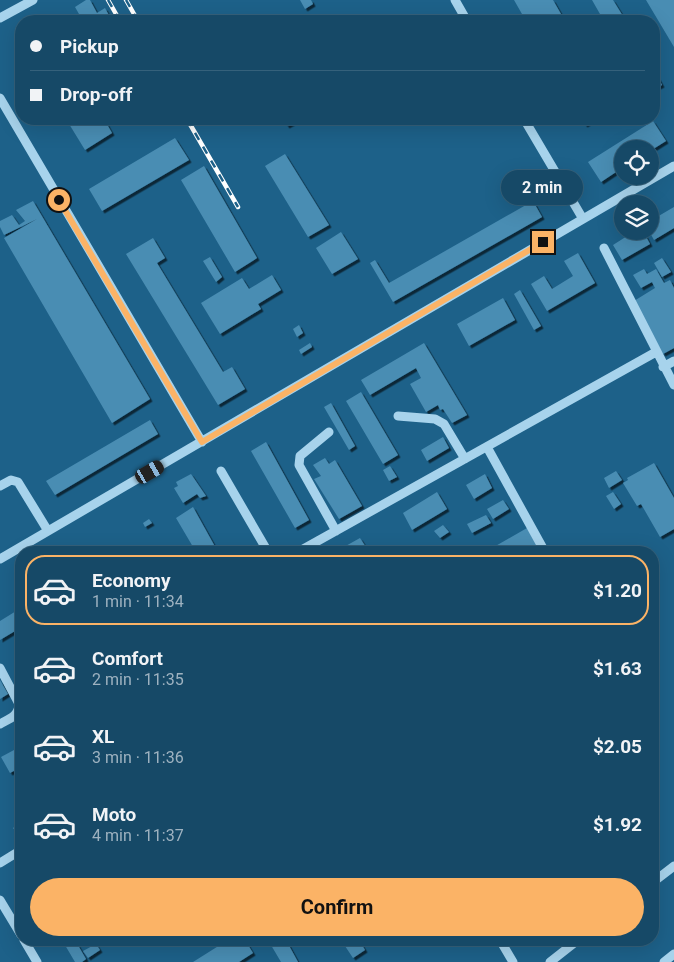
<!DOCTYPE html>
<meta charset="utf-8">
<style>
:root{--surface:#164967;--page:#235370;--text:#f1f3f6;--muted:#9eb2c0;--line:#35617b;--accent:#fbb366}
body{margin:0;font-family:Roboto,sans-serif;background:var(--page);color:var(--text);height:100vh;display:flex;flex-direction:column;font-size:19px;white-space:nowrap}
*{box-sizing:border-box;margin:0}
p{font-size:16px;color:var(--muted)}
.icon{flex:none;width:28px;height:28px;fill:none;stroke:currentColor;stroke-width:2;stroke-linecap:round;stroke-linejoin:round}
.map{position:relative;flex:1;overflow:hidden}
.details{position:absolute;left:15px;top:546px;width:644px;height:400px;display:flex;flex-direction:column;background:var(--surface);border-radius:20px;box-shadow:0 5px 20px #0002,0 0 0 1px var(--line)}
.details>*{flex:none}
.banner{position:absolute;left:15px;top:15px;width:645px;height:110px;border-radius:20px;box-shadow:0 5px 20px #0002,0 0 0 1px var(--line);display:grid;align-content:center;height:110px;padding:0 15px;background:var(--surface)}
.tools{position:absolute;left:614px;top:140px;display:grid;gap:10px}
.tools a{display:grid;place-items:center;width:45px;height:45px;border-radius:50%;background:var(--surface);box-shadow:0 5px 20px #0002,0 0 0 1px var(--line);font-size:25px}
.end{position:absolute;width:22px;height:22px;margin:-11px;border:6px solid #fbb366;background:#111;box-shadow:0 0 0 2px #111}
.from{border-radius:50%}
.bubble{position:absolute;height:35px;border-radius:18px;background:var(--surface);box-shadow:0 5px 20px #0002,0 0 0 1px var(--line);font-size:16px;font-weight:700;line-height:35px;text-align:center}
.car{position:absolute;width:15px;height:30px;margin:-15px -8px;border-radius:6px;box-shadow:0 0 4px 1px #0007;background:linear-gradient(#222 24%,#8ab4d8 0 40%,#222 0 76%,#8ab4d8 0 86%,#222 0)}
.banner b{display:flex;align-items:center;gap:18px;height:48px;font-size:19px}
.banner b+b{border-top:1px solid var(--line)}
.banner i{width:12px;height:12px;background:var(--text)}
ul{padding:9px 0 0;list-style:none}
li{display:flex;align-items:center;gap:15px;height:70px;margin:0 10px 8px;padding:0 5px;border:2px solid transparent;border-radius:20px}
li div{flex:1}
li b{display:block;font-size:19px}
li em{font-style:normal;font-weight:700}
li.active{border-color:var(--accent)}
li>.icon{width:45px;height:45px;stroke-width:1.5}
.cta{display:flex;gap:10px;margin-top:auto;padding:10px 15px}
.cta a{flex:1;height:58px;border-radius:30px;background:var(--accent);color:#111;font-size:20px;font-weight:700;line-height:58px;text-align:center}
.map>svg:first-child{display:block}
</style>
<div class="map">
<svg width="674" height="962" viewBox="0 0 674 962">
<defs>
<filter id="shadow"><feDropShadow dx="2.5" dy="2.5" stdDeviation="0" flood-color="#0009"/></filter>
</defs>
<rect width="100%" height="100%" fill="#1d6189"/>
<path fill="#4a8db3" filter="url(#shadow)" d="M86,0H90L97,13L105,8L112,21H83L75,7Z
M300,0H311L313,4L305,9Z
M514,0H553L565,21H526Z
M592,0H613L626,21H604Z
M646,0H674V47Z
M654,70L662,85L654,89Z
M66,119H104L112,133L85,150Z
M288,119H300L287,126L284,121Z
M581,119H595L585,125Z
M653,121L666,141L650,151V149H622V168L601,182L588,162Z
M175,138L189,160L102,211L89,189Z
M285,154L329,225L308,237L265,166Z
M204,166L257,258L235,272L181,180Z
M33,201L150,399L112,423L4,238L37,219L4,235L0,227V221L12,215L19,225L25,221L16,210Z
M533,201L542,217L393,302L370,263L375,260L389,283Z
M674,207V228L654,240L649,231L650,221Z
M635,231H643L650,244L622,260L613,245Z
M341,232L358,259L332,274L316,248Z
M153,238L165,258L157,263L223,372L232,367L245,389L218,405L126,254Z
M578,253L595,283L547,311L531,284L544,276L552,289L573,276L564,261Z
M210,257L222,277L216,282L203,261Z
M662,258L671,272L662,277L654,263Z
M644,269L647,274L656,269L664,283L670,280L674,288V348L663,354L634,301L655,288L652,282L641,288L633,275Z
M272,275L281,290L258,304L261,309L220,334L201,303L242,278L249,289Z
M520,290L541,326L534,330L514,294Z
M503,298L515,320L469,346L457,324Z
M299,325L303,333L297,337L293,329Z
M310,343L312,347L301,354L299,350Z
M424,343L467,415L452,423L443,409L440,410L438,405L426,412L410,384L421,378L416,368L370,395L361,380Z
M361,392L398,455L383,464L346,401Z
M331,403L355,446L349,450L324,407Z
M150,420L158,434L55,495L46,481Z
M443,437L449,448L427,461L421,450Z
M266,442L309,520L295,528L251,451Z
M325,458L329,464L335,460L362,506L339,519L314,479L321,476L313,465Z
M654,463L674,498V529L660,537L641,504L637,506L623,483L628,480L627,478Z
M390,466L397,477L389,481L383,470Z
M616,471L622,480L609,488L604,478Z
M191,474L206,496L200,498L197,494L183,503L174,488L178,486L176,482Z
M485,474L492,488L474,499L466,485Z
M437,492L447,509L412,530L403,513Z
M613,492L621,504L614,509L606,496Z
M503,500L509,509L493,519L487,509Z
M193,507L218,552H196L176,518Z
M486,515L491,523L472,533L467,524Z
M149,519L152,523L145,527L143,523Z
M443,525L449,532L440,538L434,531Z
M527,528L541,552H485Z
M360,538L369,552H335Z
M21,608V641L15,631L0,640V621Z
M0,680L8,694L0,699Z
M14,750L21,763V767L10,773L1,757Z
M21,822V837H20L13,828Z
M62,940H75L86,959L82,962H75Z
M228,940H245L253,953L239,962H193Z
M268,940H286L298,962H281Z
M341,940H359L365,950L353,958Z
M96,944L100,950L88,958L83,951Z"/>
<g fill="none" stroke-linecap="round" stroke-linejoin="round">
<path stroke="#a7d3ec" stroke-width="9" d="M455,0L467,21
M0,18L33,0
M0,98L202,442
M524,119L583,219
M604,248L674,385
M663,367L674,361
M398,416L435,419L444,424L465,459
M329,432L300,456L299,465L336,531
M487,447L545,552
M221,471L268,552
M0,486L11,480L18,482L48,531
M298,552L656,352
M0,559L674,166
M0,668L19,704C19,716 9,719 0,724
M0,863L21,850
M652,883L674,866
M0,900L21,935
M24,940L37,962
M500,940L513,962
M550,962L578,940
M664,962L674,954"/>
<defs>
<path id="rail" d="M108,0L120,21
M126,0L138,21
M187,119L238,207
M196,119L197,120"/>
</defs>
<use href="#rail" stroke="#fff" stroke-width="4.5"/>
<use href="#rail" stroke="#1d6189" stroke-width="2.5" stroke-dasharray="8" stroke-linecap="butt"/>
</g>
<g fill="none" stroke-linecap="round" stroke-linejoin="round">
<path stroke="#fbb366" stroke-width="6" d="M59,200L202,442L543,242"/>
</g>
</svg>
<div class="tools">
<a><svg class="icon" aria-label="locate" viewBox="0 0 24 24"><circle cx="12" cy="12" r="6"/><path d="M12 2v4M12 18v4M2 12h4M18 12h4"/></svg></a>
<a><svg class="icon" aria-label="layers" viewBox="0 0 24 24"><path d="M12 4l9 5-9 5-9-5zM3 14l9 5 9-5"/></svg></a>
</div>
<i class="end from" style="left:59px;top:200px"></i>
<i class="end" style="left:543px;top:242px"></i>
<div class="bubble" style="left:501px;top:170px;width:82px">2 min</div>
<i class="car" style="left:150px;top:472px;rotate:60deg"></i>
<div class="banner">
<b><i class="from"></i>Pickup</b>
<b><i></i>Drop-off</b>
</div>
<section class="details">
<ul>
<li class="active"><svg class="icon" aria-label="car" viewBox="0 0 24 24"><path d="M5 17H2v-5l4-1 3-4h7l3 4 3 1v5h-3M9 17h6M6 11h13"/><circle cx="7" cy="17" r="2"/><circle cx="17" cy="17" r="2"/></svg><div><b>Economy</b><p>1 min · 11:34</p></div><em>$1.20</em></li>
<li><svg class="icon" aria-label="car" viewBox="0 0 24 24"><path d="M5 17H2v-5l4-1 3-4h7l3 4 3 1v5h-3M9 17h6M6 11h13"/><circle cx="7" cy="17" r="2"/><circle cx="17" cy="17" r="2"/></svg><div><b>Comfort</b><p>2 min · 11:35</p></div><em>$1.63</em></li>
<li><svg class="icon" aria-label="car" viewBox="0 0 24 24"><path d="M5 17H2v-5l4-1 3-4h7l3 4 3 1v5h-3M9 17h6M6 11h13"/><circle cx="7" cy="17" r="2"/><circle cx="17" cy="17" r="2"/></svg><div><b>XL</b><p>3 min · 11:36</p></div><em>$2.05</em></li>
<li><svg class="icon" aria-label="car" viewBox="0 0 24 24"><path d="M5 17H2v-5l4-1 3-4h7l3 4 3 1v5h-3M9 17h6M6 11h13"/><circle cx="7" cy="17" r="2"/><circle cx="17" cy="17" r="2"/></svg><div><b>Moto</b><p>4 min · 11:37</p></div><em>$1.92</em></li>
</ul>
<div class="cta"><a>Confirm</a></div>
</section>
</div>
